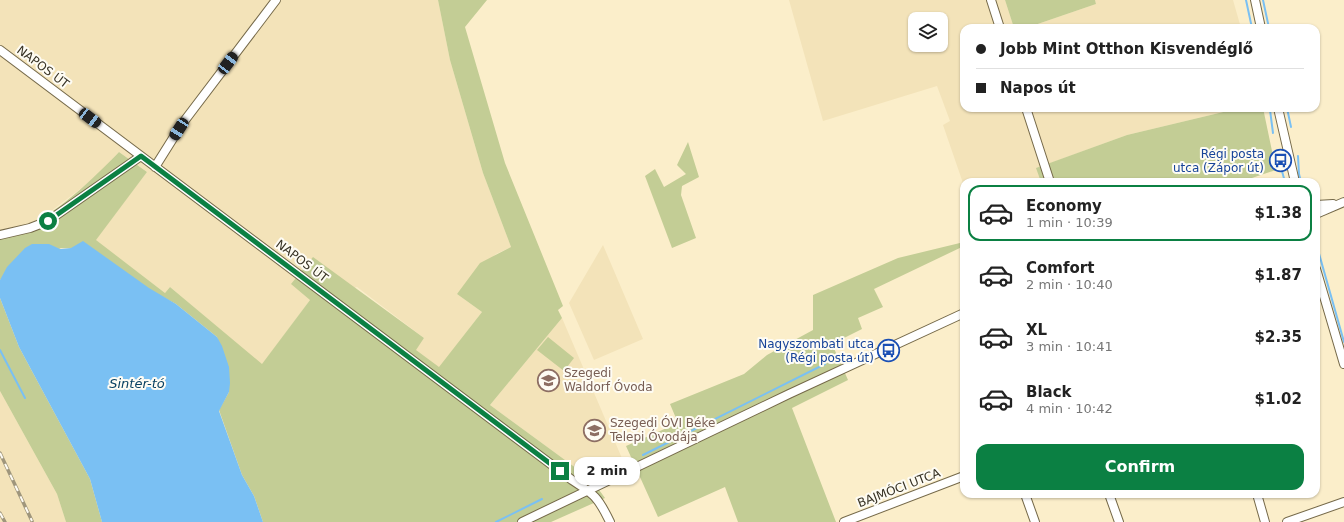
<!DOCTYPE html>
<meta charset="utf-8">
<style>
:root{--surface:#fff;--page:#f2f2f2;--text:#222;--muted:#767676;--line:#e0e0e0;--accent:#0b8043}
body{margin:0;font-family:"DejaVu Sans",sans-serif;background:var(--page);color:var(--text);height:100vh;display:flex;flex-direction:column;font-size:15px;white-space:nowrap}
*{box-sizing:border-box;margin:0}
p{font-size:13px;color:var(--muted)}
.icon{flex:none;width:22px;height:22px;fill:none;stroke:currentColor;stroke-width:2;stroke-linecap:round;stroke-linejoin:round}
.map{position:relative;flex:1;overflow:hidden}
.drawer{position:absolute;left:960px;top:178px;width:360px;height:320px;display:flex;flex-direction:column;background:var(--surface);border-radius:12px;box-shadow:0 1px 3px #0004}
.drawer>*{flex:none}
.guide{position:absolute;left:960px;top:24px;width:360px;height:88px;border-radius:12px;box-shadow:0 1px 3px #0004;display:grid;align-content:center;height:88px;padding:0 16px;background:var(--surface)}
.controls{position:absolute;left:908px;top:12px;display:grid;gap:8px}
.controls a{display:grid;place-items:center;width:40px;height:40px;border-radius:8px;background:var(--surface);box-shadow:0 1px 3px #0004;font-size:20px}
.end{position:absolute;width:18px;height:18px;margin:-9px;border:5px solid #0b8043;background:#fff;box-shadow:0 0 0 2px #fff}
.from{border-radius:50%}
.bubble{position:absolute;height:28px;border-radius:12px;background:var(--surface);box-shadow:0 1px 3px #0004;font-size:13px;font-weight:700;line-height:28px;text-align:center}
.car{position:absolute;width:12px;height:24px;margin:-12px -6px;border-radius:5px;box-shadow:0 0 3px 1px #0007;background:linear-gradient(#222 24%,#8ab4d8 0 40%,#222 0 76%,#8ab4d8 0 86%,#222 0)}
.guide b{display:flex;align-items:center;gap:14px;height:38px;font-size:15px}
.guide b+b{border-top:1px solid var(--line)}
.guide i{width:10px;height:10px;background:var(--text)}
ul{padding:7px 0 0;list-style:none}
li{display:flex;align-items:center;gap:12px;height:56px;margin:0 8px 6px;padding:0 8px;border:2px solid transparent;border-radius:12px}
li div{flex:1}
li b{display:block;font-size:15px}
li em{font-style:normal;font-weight:700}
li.active{border-color:var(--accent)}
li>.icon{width:36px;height:36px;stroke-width:1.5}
.primary-button{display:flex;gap:8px;margin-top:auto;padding:8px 16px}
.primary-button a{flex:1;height:46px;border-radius:12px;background:var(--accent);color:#fff;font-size:16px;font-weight:700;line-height:46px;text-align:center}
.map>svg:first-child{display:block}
</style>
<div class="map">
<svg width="1344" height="522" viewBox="0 0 1344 522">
<rect width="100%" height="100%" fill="#fbeeca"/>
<path fill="#f3e3b9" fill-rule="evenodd" d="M0,0H438L450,60L483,173L511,247L496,254L457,294L482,312L439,368L415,350L424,338L357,287L310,300L262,365L170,287L165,293L95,240L147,172L119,152L92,180L46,215L22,228L0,232Z
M789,0H1005L1014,28H964V108H1240L1127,135L1037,168L1041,182H964V186L943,125L950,121L937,86L823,121ZM915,19H941V45H915Z
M1095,0H1233L1241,28H1026L1096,4Z
M603,245L643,339L594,360L569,303Z
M562,318L624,463L591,479L490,405Z
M0,391L57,494L66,522H0Z"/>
<path fill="#c3cd95" d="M438,0H487L465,27L505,163L563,306L558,310L562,318L490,405L591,479L605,498L551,522H263L254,496L242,475L219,410L229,392L217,337L176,304L71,248H61L0,280V232C7,231 14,230 21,228C53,218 96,176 119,152L147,172L96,240L165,293L170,287L262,364L310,300L291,284L313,257L424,338L416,350L439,367L482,312L457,294L480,263L511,247L483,173L450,60Z
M1005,0H1095L1096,4L1026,28H1014Z
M1240,108H1263L1276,170L1240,182H1041L1036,168L1127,135Z
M688,142L699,177L682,186L681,195L696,238L672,248L645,176L655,169L664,187L686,174L677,165Z
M964,242V246L874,289L883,307L858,318L862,329L832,344L848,380L792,408L836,522H738L725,487L658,517L626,446L678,423L670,404L744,374L767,355L813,330V295L898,258Z
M0,298L19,347L90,479L102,522H66L57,494L0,391Z
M548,337L574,358L564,371L537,350Z"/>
<path fill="#7ac0f3" d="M83,241L149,288L176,304L217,337L222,346L229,367L230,383L229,392L219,411L242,475L254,496L263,522H102L90,479L19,347L0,298V280L7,267L25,248L32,244H49L60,249L71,248Z"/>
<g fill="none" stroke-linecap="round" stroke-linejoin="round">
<path stroke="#7ac0f3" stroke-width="2" d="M1246,0L1252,28
M1263,0L1269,28
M1287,108L1291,127
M1270,110L1273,133
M1298,156L1299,174L1301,182
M1280,164L1285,182
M1316,243L1344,342
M0,350L25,398
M643,455L825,364
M597,474L622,463
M496,522L542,499"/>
<defs>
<path id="minor" d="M991,0L1000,28
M1255,0L1261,28
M0,50L572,480C595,495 598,497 610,522
M1026,108L1050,182
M1278,108L1295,182
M155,167L182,124L276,0
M1316,205L1333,204
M1316,214L1344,202
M0,235L30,228L48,221L141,156
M1316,269L1344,364
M1025,494L1035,522
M1109,494L1119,522
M1257,494L1265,522
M522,522L789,394L964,313
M844,522L964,476
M1287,522L1344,502"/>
</defs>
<use href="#minor" stroke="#756949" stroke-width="10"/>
<use href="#minor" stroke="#fff" stroke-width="8"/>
<defs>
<path id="rail" d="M0,453L32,521
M0,513L5,522"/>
</defs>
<use href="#rail" stroke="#9f967c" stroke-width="3.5"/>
<use href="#rail" stroke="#fefcf4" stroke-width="2" stroke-dasharray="6" stroke-linecap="butt"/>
</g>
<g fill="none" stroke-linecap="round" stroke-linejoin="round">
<path stroke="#0b8043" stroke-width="5" d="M48,221L141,156L560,471"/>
</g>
<defs>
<symbol id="bus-ring" viewBox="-11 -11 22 22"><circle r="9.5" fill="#fefcf4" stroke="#1a4fb4" stroke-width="1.5"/><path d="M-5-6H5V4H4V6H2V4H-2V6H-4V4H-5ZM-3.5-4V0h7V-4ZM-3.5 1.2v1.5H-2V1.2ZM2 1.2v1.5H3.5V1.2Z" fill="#1a4fb4"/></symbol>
<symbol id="school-ring" viewBox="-11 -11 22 22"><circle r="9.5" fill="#fefcf4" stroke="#8d6e63" stroke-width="1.5"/><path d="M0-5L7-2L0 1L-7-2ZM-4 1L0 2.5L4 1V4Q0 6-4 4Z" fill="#8d6e63"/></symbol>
</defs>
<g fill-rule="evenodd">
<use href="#bus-ring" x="1268" y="148" width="25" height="25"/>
<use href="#bus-ring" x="876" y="338" width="25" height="25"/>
<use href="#school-ring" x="536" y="368" width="25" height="25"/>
<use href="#school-ring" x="582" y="418" width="25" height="25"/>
</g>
<g text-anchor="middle" stroke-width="4" stroke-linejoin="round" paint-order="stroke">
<g font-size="12" fill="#373224" stroke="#fefcf4">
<text transform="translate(43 67) rotate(37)" y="4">NAPOS ÚT</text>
<text transform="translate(302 261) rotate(37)" y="4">NAPOS ÚT</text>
<text transform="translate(899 488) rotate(-21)" y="4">BAJMÓCI UTCA</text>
</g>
<g font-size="12" fill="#164399" stroke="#fefcf4" text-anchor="end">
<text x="1264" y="158">Régi posta<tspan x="1264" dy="14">utca (Zápor út)</tspan></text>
<text x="874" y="348">Nagyszombati utca<tspan x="874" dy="14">(Régi posta út)</tspan></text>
</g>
<g font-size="12" fill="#785e54" stroke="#fefcf4" text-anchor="start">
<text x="564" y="377">Szegedi<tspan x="564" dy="14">Waldorf Óvoda</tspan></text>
<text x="610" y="427">Szegedi ÓVI Béke<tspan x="610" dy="14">Telepi Óvodája</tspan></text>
</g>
<g font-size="13" font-style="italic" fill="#084162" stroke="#fefcf4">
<text x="137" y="388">Sintér-tó</text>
</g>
</g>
</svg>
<div class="controls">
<a><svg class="icon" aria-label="layers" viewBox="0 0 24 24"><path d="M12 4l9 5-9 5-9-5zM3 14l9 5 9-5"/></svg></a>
</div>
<i class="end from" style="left:48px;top:221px"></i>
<i class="end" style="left:560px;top:471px"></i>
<div class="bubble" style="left:574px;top:457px;width:66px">2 min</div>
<i class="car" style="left:228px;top:63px;rotate:37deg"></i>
<i class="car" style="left:90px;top:118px;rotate:127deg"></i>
<i class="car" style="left:179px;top:129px;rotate:213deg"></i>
<div class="guide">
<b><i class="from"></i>Jobb Mint Otthon Kisvendéglő</b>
<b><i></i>Napos út</b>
</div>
<section class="drawer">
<ul>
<li class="active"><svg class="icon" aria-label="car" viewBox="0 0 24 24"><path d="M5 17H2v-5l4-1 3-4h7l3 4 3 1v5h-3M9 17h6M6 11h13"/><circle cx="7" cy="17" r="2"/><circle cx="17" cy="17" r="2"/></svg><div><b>Economy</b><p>1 min · 10:39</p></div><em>$1.38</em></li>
<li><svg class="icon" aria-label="car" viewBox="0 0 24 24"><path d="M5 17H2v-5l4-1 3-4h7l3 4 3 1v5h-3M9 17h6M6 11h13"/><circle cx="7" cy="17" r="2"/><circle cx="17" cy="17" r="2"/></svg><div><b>Comfort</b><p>2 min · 10:40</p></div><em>$1.87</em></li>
<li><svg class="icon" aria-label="car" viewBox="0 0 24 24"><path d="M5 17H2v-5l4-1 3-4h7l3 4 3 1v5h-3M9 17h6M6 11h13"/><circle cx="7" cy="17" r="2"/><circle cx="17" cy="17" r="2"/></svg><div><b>XL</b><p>3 min · 10:41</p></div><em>$2.35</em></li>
<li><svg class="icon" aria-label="car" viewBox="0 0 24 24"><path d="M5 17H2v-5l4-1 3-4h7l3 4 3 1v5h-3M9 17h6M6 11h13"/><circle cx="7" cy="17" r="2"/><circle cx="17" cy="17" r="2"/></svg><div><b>Black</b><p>4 min · 10:42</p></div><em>$1.02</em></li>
</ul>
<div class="primary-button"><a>Confirm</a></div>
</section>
</div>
